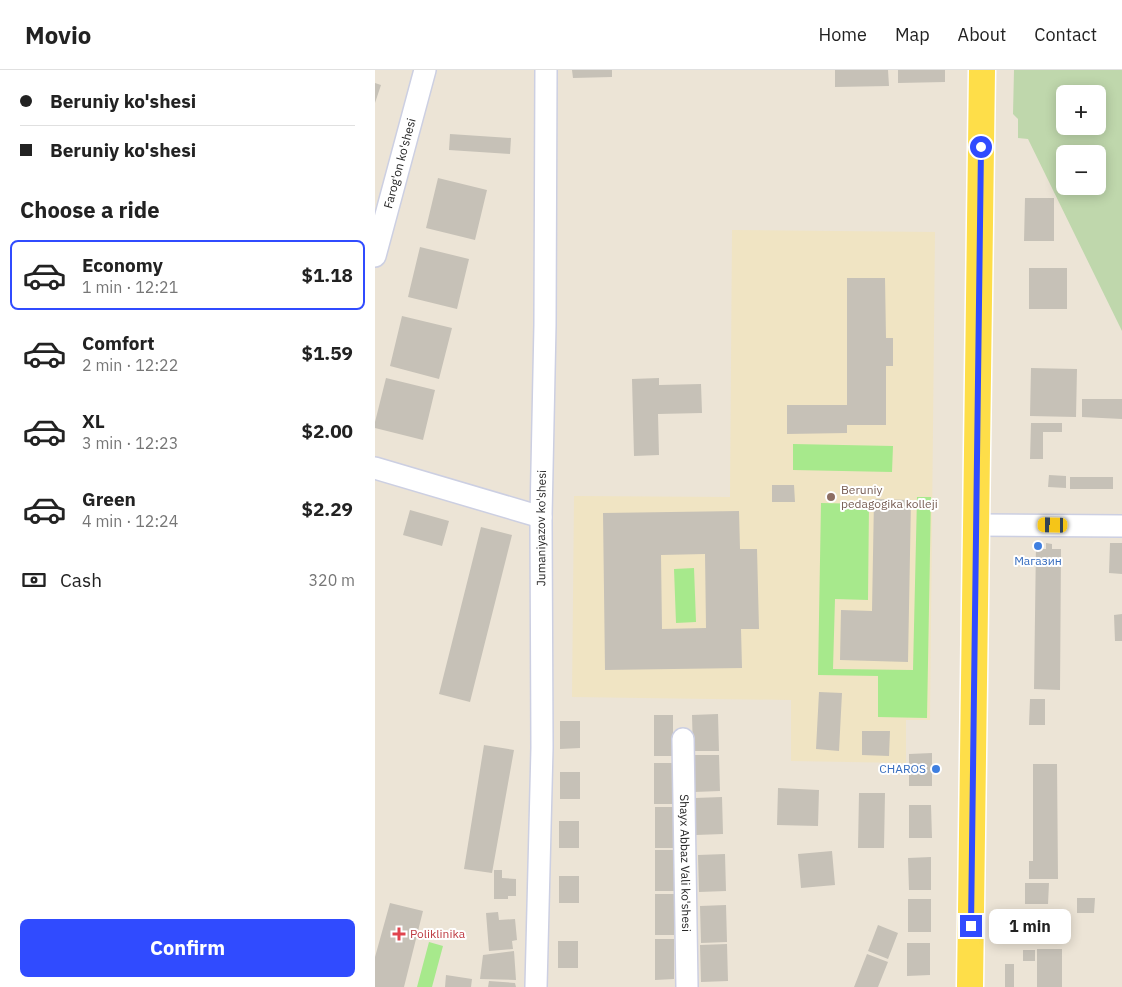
<!DOCTYPE html>
<meta charset="utf-8">
<style>
:root{--surface:#fff;--page:#f2f2f2;--text:#222;--muted:#767676;--line:#e0e0e0;--accent:#304bff}
body{margin:0;font-family:"IBM Plex Sans",sans-serif;background:var(--page);color:var(--text);height:100vh;display:flex;flex-direction:column;font-size:19px;white-space:nowrap}
*{box-sizing:border-box;margin:0}
p{font-size:16px;color:var(--muted)}
.icon{flex:none;width:28px;height:28px;fill:none;stroke:currentColor;stroke-width:2;stroke-linecap:round;stroke-linejoin:round}
.map{position:relative;flex:1;overflow:hidden}
.sheet{display:flex;flex-direction:column;background:var(--surface);width:375px}
.sheet>*{flex:none}
.hud{display:grid;align-content:center;height:110px;padding:0 20px;background:var(--surface)}
.fabs{position:absolute;left:681px;top:15px;display:grid;gap:10px}
.fabs a{display:grid;place-items:center;width:50px;height:50px;border-radius:8px;background:var(--surface);box-shadow:0 2px 12px #0003;font-size:25px}
.end{position:absolute;width:22px;height:22px;margin:-11px;border:6px solid #304bff;background:#fff;box-shadow:0 0 0 2px #fff}
.from{border-radius:50%}
.bubble{position:absolute;height:35px;border-radius:8px;background:var(--surface);box-shadow:0 2px 12px #0003;font-size:16px;font-weight:700;line-height:35px;text-align:center}
.car{position:absolute;width:15px;height:30px;margin:-15px -8px;border-radius:6px;box-shadow:0 0 4px 1px #0007;background:linear-gradient(#f5c518 24%,#345 0 40%,#f5c518 0 76%,#345 0 86%,#f5c518 0)}
.hud b{display:flex;align-items:center;gap:18px;height:48px;font-size:19px}
.hud b+b{border-top:1px solid var(--line)}
.hud i{width:12px;height:12px;background:var(--text)}
ul{padding:0;list-style:none}
li{display:flex;align-items:center;gap:15px;height:70px;margin:0 10px 8px;padding:0 10px;border:2px solid transparent;border-radius:8px}
li div{flex:1}
li b{display:block;font-size:19px}
li em{font-style:normal;font-weight:700}
li.active{border-color:var(--accent)}
li>.icon{width:45px;height:45px;stroke-width:1.5}
h2{padding:0 20px;font-size:22px;line-height:60px}
.pay{display:flex;align-items:center;gap:12px;height:55px;padding:0 20px;font-size:19px}
.pay p{margin-inline-start:auto}
.cta{display:flex;gap:10px;margin-top:auto;padding:10px 20px}
.cta a{flex:1;height:58px;border-radius:8px;background:var(--accent);color:#fff;font-size:20px;font-weight:700;line-height:58px;text-align:center}
header{display:flex;align-items:center;gap:30px;box-sizing:border-box;height:70px;padding:0 25px;background:var(--surface);border-bottom:1px solid var(--line)}
header strong{font-size:24px}
nav{display:flex;gap:28px;margin-inline-start:auto;font-size:18px}
main{display:flex;flex:1;min-height:0}
.map>svg:first-child{display:block}
</style>
<header>
<strong>Movio</strong>
<nav><a>Home</a><a>Map</a><a>About</a><a>Contact</a></nav>
</header>
<main>
<section class="sheet">
<div class="hud">
<b><i class="from"></i>Beruniy ko'shesi</b>
<b><i></i>Beruniy ko'shesi</b>
</div>
<h2>Choose a ride</h2>
<ul>
<li class="active"><svg class="icon" aria-label="car" viewBox="0 0 24 24"><path d="M5 17H2v-5l4-1 3-4h7l3 4 3 1v5h-3M9 17h6M6 11h13"/><circle cx="7" cy="17" r="2"/><circle cx="17" cy="17" r="2"/></svg><div><b>Economy</b><p>1 min · 12:21</p></div><em>$1.18</em></li>
<li><svg class="icon" aria-label="car" viewBox="0 0 24 24"><path d="M5 17H2v-5l4-1 3-4h7l3 4 3 1v5h-3M9 17h6M6 11h13"/><circle cx="7" cy="17" r="2"/><circle cx="17" cy="17" r="2"/></svg><div><b>Comfort</b><p>2 min · 12:22</p></div><em>$1.59</em></li>
<li><svg class="icon" aria-label="car" viewBox="0 0 24 24"><path d="M5 17H2v-5l4-1 3-4h7l3 4 3 1v5h-3M9 17h6M6 11h13"/><circle cx="7" cy="17" r="2"/><circle cx="17" cy="17" r="2"/></svg><div><b>XL</b><p>3 min · 12:23</p></div><em>$2.00</em></li>
<li><svg class="icon" aria-label="car" viewBox="0 0 24 24"><path d="M5 17H2v-5l4-1 3-4h7l3 4 3 1v5h-3M9 17h6M6 11h13"/><circle cx="7" cy="17" r="2"/><circle cx="17" cy="17" r="2"/></svg><div><b>Green</b><p>4 min · 12:24</p></div><em>$2.29</em></li>
</ul>
<div class="pay"><svg class="icon" aria-label="cash" viewBox="0 0 24 24"><path d="M3 7h18v10H3z"/><circle cx="12" cy="12" r="2"/></svg>Cash<p>320 m</p></div>
<div class="cta"><a>Confirm</a></div>
</section>
<div class="map">
<svg width="747" height="917" viewBox="0 0 747 917">
<rect width="100%" height="100%" fill="#ece4d6"/>
<path fill="#f0e4c3" d="M357,160L560,162L555,650H531V693L416,691V630L197,627L199,426L355,427Z"/>
<path fill="#a7e98c" d="M418,374L518,376L517,402L418,400Z
M542,427H556L552,648L503,647V606L443,605L446,433L494,434L493,530L460,529L458,599L538,600Z
M319,498L321,552L301,553L299,499Z
M54,872L68,876L57,917H42Z"/>
<path fill="#bfd7ac" fill-rule="evenodd" d="M639,0H747V261L653,69L643,68V49L638,44ZM690,24H722V56H690ZM690,84H722V116H690Z"/>
<path fill="#c6c1b7" fill-rule="evenodd" d="M197,0H237V7L198,8Z
M460,0H513L514,16L460,17Z
M523,0H570V12L523,13Z
M0,13L6,15L0,33Z
M75,64L136,68L135,84L74,80Z
M63,108L112,120L100,170L51,158Z
M650,128H679V171H649Z
M45,177L94,189L82,239L33,227Z
M654,198H692V239H654Z
M472,208H510L511,268H518V296H511V355H472V363L412,364V335H472Z
M27,246L77,258L64,309L15,296Z
M656,298L702,299L701,347L655,346Z
M11,308L60,320L48,370L0,358V352Z
M284,308V315L326,314L327,343L283,344L284,385L259,386L257,309Z
M707,329H747V349L707,347Z
M656,353H687V362H668V389H655Z
M674,405L691,406V418L673,417Z
M695,407H738V419H695Z
M397,415H419L420,432H397Z
M499,429L536,430L533,592L465,590L466,540L497,541Z
M35,440L74,451L67,476L28,465Z
M364,441L365,479H382L384,559H366L367,598L230,600L228,443ZM330,484L331,558L287,559L286,485Z
M106,457L137,465L95,632L64,624Z
M661,473H668V479H671V473L677,474V479H686L685,620L659,619Z
M735,473H747V504L734,503Z
M747,544V571H740L739,545Z
M444,622L467,623L464,681L441,679Z
M655,629H670V655H654Z
M343,644L344,681H318L317,645Z
M279,645H298V686H279Z
M185,651H205V678L185,679Z
M487,661H515L514,686L487,685Z
M109,675L139,680L117,803L89,799Z
M557,683V716H534V684Z
M318,685H344L345,721L319,722Z
M279,693H298V734H279Z
M658,694H682L683,809H654V791H658Z
M185,702H205V729H185Z
M403,718L444,720L443,756L402,755Z
M484,723H510L509,778H483Z
M347,727L348,764L321,765L320,728Z
M534,735H556L557,768H534Z
M280,737H299V778H280Z
M184,751H204V778H184Z
M280,780H299V821H280Z
M457,781L460,815L426,818L423,784Z
M350,784L351,821L324,822L323,785Z
M556,787V820H534L533,788Z
M119,800H127V808L141,809V826H133V829H119Z
M184,806H204V833H184Z
M650,813H674L673,834H650Z
M280,824H299V865H280Z
M702,828H720L719,843H702Z
M533,829H556V862H533Z
M15,833L48,841L29,917H0V887Z
M351,835L352,872L326,873L325,836Z
M123,842L124,850L140,849L142,870L137,871L138,879L114,881L111,843Z
M655,843L672,844V861L654,860Z
M503,855L523,863L513,889L493,881Z
M280,869H299V909L280,910Z
M183,871H203V898H183Z
M532,873H555V905L532,906Z
M352,874L353,911L326,912L325,875Z
M662,879H687V917H662Z
M648,880H660V891H648Z
M139,881L141,910L105,909L108,885Z
M492,884L513,892L503,917H479Z
M630,894H639V917H630Z
M71,905L97,909L96,917H70Z
M114,911L140,913L141,917H113Z"/>
<g fill="none" stroke-linecap="round" stroke-linejoin="round">
<defs>
<g id="minor">
<path id="s1" d="M0,186L50,0"/>
<path d="M0,398L166,447"/>
<path d="M601,455L747,456"/>
<path id="s2" d="M308,669L312,917"/>
<path id="s3" d="M161,917L167,678L166,447L170,255L171,0"/>
</g>
<path id="major" d="M595,917L607,0"/>
</defs>
<use href="#minor" stroke="#cccfe2" stroke-width="24"/>
<use href="#major" stroke="#fff" stroke-width="29"/>
<use href="#minor" stroke="#fff" stroke-width="21"/>
<use href="#major" stroke="#fede49" stroke-width="26"/>
</g>
<g fill="none" stroke-linecap="round" stroke-linejoin="round">
<path stroke="#304bff" stroke-width="6" d="M596,856L606,77"/>
</g>
<circle fill="#8d6e63" stroke="#fff" stroke-width="2" cx="456" cy="427" r="5"/>
<g fill="#3f7fe0" stroke="#fff" stroke-width="2">
<circle cx="663" cy="476" r="5"/>
<circle cx="561" cy="699" r="5"/>
</g>
<path fill="#e0444e" stroke="#fff" stroke-width="2" d="M21.5 856.5h5v5h5v5h-5v5h-5v-5h-5v-5h5z"/>
<g text-anchor="middle" stroke-width="4" stroke-linejoin="round" paint-order="stroke">
<g font-size="12" fill="#272727" stroke="#fff">
<text dy="4" stroke="none"><textPath href="#s1" startOffset="96">Farog'on ko'shesi</textPath></text>
<text dy="4" stroke="none"><textPath href="#s3" startOffset="459">Jumaniyazov ko'shesi</textPath></text>
<text dy="4" stroke="none"><textPath href="#s2" startOffset="124">Shayx Abbaz Vali ko'shesi</textPath></text>
</g>
<g font-size="12" fill="#785e54" stroke="#fff" text-anchor="start">
<text x="466" y="424">Beruniy<tspan x="466" dy="14">pedagogika kolleji</tspan></text>
</g>
<g font-size="12" fill="#366cbe" stroke="#fff">
<text x="663" y="495">Магазин</text>
<text x="551" y="703" text-anchor="end">CHAROS</text>
</g>
<g font-size="12" fill="#be3a42" stroke="#fff" text-anchor="start">
<text x="35" y="868">Poliklinika</text>
</g>
</g>
</svg>
<div class="fabs">
<a>+</a>
<a>−</a>
</div>
<i class="end from" style="left:606px;top:77px"></i>
<i class="end" style="left:596px;top:856px"></i>
<div class="bubble" style="left:614px;top:839px;width:82px">1 min</div>
<i class="car" style="left:678px;top:455px;rotate:271deg"></i>
</div>
</main>
